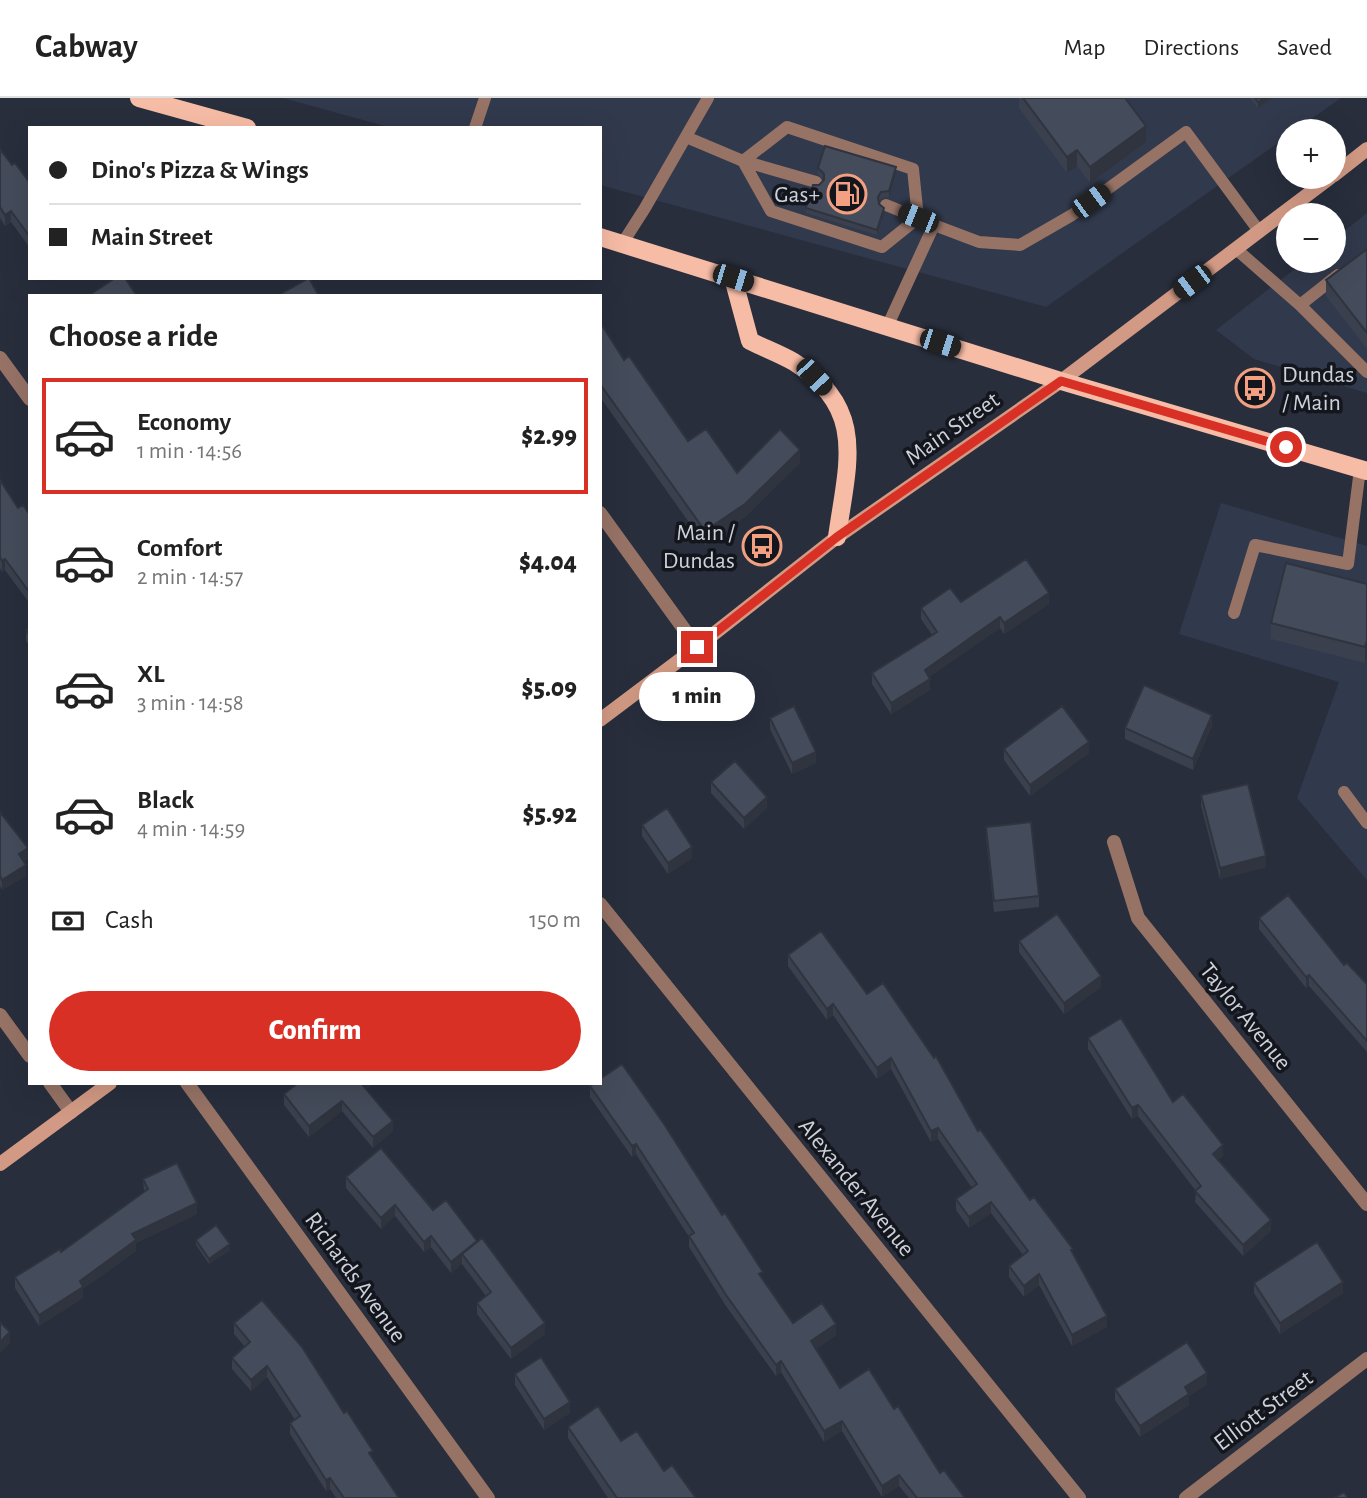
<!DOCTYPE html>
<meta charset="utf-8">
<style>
:root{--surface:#fff;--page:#f2f2f2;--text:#222;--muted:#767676;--line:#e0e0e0;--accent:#d93025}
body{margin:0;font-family:"Alegreya Sans",sans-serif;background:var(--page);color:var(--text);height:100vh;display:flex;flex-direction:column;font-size:26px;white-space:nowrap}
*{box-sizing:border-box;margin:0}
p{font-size:23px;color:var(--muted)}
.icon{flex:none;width:38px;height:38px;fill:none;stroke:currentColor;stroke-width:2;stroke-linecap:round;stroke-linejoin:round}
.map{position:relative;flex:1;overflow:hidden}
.details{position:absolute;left:28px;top:196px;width:574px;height:791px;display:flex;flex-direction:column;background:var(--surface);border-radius:0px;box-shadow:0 7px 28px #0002}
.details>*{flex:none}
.top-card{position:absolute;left:28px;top:28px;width:574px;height:154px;border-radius:0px;box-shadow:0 7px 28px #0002;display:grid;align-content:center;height:154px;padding:0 21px;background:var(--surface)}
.fabs{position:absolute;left:1276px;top:21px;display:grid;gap:14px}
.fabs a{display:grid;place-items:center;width:70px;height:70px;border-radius:50%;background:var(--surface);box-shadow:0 7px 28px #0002;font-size:35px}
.end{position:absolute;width:32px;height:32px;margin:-16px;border:9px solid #d93025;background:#fff;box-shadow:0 0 0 4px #fff}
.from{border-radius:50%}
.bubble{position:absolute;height:49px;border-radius:24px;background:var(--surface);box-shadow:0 7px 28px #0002;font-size:23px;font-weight:800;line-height:49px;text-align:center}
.car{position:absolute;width:21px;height:42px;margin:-21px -10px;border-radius:9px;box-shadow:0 0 5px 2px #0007;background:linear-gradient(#222 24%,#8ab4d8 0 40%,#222 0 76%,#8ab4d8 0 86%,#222 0)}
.top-card b{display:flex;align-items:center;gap:24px;height:66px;font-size:26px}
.top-card b+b{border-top:2px solid var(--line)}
.top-card i{width:18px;height:18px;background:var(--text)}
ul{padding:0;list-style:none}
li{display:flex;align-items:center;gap:21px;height:116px;margin:0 14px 10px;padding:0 7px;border:4px solid transparent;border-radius:0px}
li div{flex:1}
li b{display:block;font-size:26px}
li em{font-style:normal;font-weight:800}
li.on{border-color:var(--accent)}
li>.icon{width:63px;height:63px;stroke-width:1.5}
h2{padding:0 21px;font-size:32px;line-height:84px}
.pay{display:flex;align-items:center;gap:18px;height:77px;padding:0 21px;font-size:26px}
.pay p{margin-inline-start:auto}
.button{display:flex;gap:14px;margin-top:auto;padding:14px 21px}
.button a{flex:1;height:80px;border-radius:42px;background:var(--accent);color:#fff;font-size:28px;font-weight:800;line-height:80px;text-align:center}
header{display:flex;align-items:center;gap:42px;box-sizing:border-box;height:98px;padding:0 35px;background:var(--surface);border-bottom:2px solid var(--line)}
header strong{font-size:33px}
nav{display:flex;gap:38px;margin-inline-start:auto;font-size:24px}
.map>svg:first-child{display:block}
</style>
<header>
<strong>Cabway</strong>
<nav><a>Map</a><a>Directions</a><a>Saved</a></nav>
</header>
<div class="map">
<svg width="1367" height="1400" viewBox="0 0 1367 1400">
<rect width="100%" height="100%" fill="#282e3c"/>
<path fill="#31394c" d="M283,0H1341L1294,33H1288V38L1046,209L600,87V30H392Z
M1367,115V295L1254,261L1216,232L1305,163H1334V141Z
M1221,405L1367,448V782L1297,700L1339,584L1179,536Z"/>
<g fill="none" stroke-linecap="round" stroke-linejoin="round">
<path stroke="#977366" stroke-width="12" d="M475,30L485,0
M686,39L743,63L771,113L882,149L918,120L934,127
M743,63L787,29L913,71L918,120L886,107
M743,63L816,84
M622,146L645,110L708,0
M1236,151L1300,207L1367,274
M1300,207L1338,177
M887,229L934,127L979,144L1020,147L1072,117L1186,34L1259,133
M1234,515L1255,447L1348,466L1360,371
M1344,694L1367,725"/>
<path stroke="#977366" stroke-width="14" d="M0,260L30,301
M600,415L697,549
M1114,744L1138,820L1367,1106
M600,806L1079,1400
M0,917L30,958
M50,985L71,1014
M187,985L488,1400
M1186,1400L1367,1261"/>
<path stroke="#d29a84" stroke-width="14" d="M1334,77L1367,51
M600,622L697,549L837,439L1061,283L1331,79
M0,1066L110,985"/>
<path stroke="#f7bca6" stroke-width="18" d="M139,0L247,30
M600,139L1061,283L1367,373
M733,180L750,243C764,250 780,256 794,264C868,311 847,366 837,439"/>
</g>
<path fill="#3a404d" d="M1019,0H1125L1146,44L1090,85L1077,68L1067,75L1019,10Z
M1250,0H1272L1258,10Z
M0,51L12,67L30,85V150L11,124L5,128L0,120Z
M818,70L896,75L889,99L881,100L878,104L884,115L877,137L806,115V110L819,87L824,82L818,76Z
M1367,151V251L1326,198V182Z
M600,224L624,262L688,343L737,375L800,365L745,419L705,447L600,299Z
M0,382L18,410L30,417V506L5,472L2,474L0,470Z
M1367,486L1365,565L1271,541V525Z
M961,504L1049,506L1004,536L1000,530L929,579L930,592L891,616L872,586V575L932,537L921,521V510Z
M30,529V548L26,543V532Z
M770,620L816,665L792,676L770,631Z
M1212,628L1193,672L1125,641V630Z
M1004,651L1089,655L1030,698L1004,662Z
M711,684L767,710L744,731L711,695Z
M1201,697L1266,769L1220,781L1201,708Z
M0,714L28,761L24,763L26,778L2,792L0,788Z
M642,727L692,760L668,776L642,738Z
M986,729L1039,798V809L994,814L986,740Z
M1259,820L1344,867L1367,886V954L1309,888L1306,890L1259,831Z
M1019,843L1101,889L1064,916L1019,854Z
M788,857L867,896L978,1033L1030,1102L1073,1155L1107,1229L1072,1248L1039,1187L1024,1199L1009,1179V1168L1023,1157L991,1115L969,1130L956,1112V1101L972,1090L938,1041L931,1044L891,971L877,981L833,917L827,922L788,868Z
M1088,940L1173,1004L1223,1058L1218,1062L1271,1133L1243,1158L1195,1104L1196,1093L1138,1018L1132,1021L1088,951Z
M298,985H375L366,991L393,1033L373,1050L342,1013L309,1039L284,1007V996Z
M590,988L763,1181L793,1225L836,1237L816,1251L840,1290L894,1311L940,1375L965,1400H909L899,1388L882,1399L842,1333L824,1344L781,1274L776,1278L726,1208L689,1149V1139L636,1056L632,1059L590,999Z
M346,1079L433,1112L545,1236L511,1261L477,1216V1205L486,1198L462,1166L451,1175L431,1149L424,1154L395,1118L381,1131L346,1090Z
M143,1081L197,1116L136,1145V1153L83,1191V1200L39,1228L15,1190V1179L61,1154L144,1094Z
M196,1142L230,1152L209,1166L196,1147Z
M1254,1185L1343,1195L1280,1236L1254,1195Z
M234,1225L373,1361L399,1400H336L330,1391L326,1393L290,1336V1325L295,1322L267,1279L251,1293L232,1271V1260L245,1249L234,1236Z
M515,1276L570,1315L544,1332L515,1287Z
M1207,1286L1189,1298V1307L1140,1339L1115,1302V1291Z
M568,1329L621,1343L664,1373L696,1400H608L568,1340Z"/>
<path fill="#30343f" d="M1264,0H1272L1258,10V4Z
M1146,28V44L1090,85V69Z
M1077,52V68L1067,75V59Z
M896,69V75L889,99V93Z
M884,110V115L877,137V132Z
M11,113V124L5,128V117Z
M800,352V365L745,419L705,447V433Z
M5,461V472L2,474V463Z
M1049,495V506L1004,536V525Z
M1000,519V530L925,582V572Z
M1367,542V558L1365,565V549Z
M930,581V592L891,616V605Z
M1212,617V628L1193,672V661Z
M1089,644V655L1030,698V687Z
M816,654V665L792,676V665Z
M767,699V710L744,731V720Z
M692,749V760L668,776V765Z
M28,750V761L19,767V756Z
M1266,758V769L1220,781V770Z
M26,767V778L2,792V782Z
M1309,877V888L1306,890V879Z
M1101,878V889L1064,916V905Z
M833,906V917L827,922V911Z
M891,960V971L877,981V970Z
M360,985H375L360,995Z
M342,1003V1013L309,1039V1028Z
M1138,1007V1018L1132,1021V1010Z
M393,1023V1033L373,1050V1039Z
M938,1030V1041L931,1044V1033Z
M636,1046V1056L632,1059V1048Z
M1223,1047V1058L1213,1067V1056Z
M991,1104V1115L969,1130V1119Z
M197,1105V1116L136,1145V1153L83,1191V1200L39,1228V1217L80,1183L132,1136Z
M395,1107V1118L381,1131V1120Z
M1271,1122V1133L1243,1158V1147Z
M431,1138V1149L424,1154V1144Z
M477,1143L462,1156V1166L451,1175V1164Z
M230,1146V1152L209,1166V1161Z
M1039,1176V1187L1024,1199V1188Z
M1343,1184V1195L1280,1236V1225Z
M1107,1218V1229L1072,1248V1237Z
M545,1225V1236L511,1261V1250Z
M836,1226V1237L811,1254V1243Z
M10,1234V1245L0,1255V1244Z
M781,1263V1274L776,1278V1267Z
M267,1268V1279L251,1293V1282Z
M1207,1275V1286L1189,1298V1307L1140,1339V1328L1185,1289Z
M570,1304V1315L544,1332V1321Z
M842,1323V1333L824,1344V1333Z
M899,1377V1388L882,1399V1388Z
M330,1380V1391L326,1393V1382Z"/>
<path fill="#444b5a" stroke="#30343f" stroke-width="2" d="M1023,0H1125L1146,28L1090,69L1077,52L1067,59Z
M1255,0H1264L1258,4Z
M825,48L896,69L889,93L881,94L878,99L879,106L884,110L877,132L806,110L813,87H819L824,82V76L818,70Z
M0,51L12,67L15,65L30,85V139L11,113L5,117L0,109Z
M1367,151V235L1326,182Z
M115,180H125L137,198H92L91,196Z
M309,180L319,198H277Z
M600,224L624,262L629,258L688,343L706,331L737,375L780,331L800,352L745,406L705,433L600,286Z
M0,382L18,410L23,407L30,417V495L5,461L2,463L0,459Z
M1026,461L1049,495L1004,525L1000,519L925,572L930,581L891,605L872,575L937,534L921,510L950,490L961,504Z
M1286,465L1367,486V542L1365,549L1271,525Z
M30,529V538L26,532Z
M1144,587L1212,617L1193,661L1125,630Z
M794,608L816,654L792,665L770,620Z
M1062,608L1089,644L1030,687L1004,651Z
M735,663L767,699L744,720L711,684Z
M1248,686L1266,758L1220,770L1201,697Z
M667,710L692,749L668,765L642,727Z
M0,714L28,750L19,756L26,767L2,782L0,778Z
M1031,724L1039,798L994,803L986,729Z
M1288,797L1344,867L1347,865L1367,886V943L1309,877L1306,879L1259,820Z
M1057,816L1101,878L1064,905L1019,843Z
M821,833L867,896L883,885L934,960L936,958L978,1033L980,1031L1030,1102L1034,1099L1073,1151L1071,1152L1107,1218L1072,1237L1039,1176L1024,1188L1009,1168L1028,1153L991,1104L969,1119L956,1101L977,1086L938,1030L931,1033L891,960L877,970L833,906L827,911L788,857Z
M1121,920L1173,1004L1183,996L1223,1047L1213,1056L1271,1122L1243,1147L1195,1093L1201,1088L1138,1007L1132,1010L1088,940Z
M622,966L664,1026L722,1117L725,1115L763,1174L759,1176L793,1225L822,1205L836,1226L811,1243L840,1290L869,1271L894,1311L898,1308L940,1375L944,1372L965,1400H917L899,1377L882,1388L842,1323L824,1333L781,1263L776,1267L726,1197L689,1138L694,1135L636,1046L632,1048L590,988L595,985H600V981Z
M298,985H361L393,1023L373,1039L342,1003L309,1028L284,996Z
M381,1050L433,1112L446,1102L477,1143L451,1164L431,1138L424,1144L395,1107L381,1120L346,1079Z
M177,1065L197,1105L132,1136L136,1142L80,1183L83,1189L39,1217L15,1179L60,1151L61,1154L148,1091L143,1081Z
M216,1127L230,1146L209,1161L196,1142Z
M482,1140L545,1225L511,1250L477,1205L491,1194L462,1156Z
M1317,1144L1343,1184L1280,1225L1254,1185Z
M262,1202L302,1249L344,1315L347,1313L373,1353L369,1355L399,1400H344L330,1380L326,1382L290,1325L300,1318L267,1268L251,1282L232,1260L250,1244L234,1225Z
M0,1224L10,1234L0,1244Z
M1187,1244L1207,1275L1185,1289L1189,1296L1140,1328L1115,1291Z
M541,1259L570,1304L544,1321L515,1276Z
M598,1308L621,1343L637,1333L664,1373L672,1367L696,1400H617L568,1329Z
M1344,1394L1348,1400H1334Z"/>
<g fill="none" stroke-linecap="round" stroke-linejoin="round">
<path stroke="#d93025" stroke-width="9" d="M697,549L837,439L1061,283L1286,349"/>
</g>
<defs>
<symbol id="fuel-ring" viewBox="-11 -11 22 22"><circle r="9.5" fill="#14161d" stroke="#f2a081" stroke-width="1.5"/><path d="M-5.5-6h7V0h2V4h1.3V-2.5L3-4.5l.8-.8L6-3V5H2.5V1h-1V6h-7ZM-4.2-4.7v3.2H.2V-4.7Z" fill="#f2a081"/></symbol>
<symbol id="bus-ring" viewBox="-11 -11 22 22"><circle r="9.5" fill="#14161d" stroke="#f2a081" stroke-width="1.5"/><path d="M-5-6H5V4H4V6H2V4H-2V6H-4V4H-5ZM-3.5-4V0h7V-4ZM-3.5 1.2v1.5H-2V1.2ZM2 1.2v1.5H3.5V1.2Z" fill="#f2a081"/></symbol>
</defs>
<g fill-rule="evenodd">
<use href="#fuel-ring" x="825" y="74" width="44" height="44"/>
<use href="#bus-ring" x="1233" y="268" width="44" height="44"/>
<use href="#bus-ring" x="740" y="426" width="44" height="44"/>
</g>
<g text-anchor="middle" stroke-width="7" stroke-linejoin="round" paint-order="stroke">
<g font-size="24" fill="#cdd1da" stroke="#14161d" text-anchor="end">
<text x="820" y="104">Gas+</text>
<text x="1282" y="284" text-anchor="start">Dundas<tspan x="1282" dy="28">/ Main</tspan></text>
<text x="735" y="442">Main /<tspan x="735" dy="28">Dundas</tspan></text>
</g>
<g font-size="24" fill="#cdd1da" stroke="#14161d">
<text transform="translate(952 330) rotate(-35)" y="8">Main Street</text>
<text transform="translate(1246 918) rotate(51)" y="8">Taylor Avenue</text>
<text transform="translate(857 1089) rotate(51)" y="8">Alexander Avenue</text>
<text transform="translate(356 1179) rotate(54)" y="8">Richards Avenue</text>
<text transform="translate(1263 1312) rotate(-37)" y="8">Elliott Street</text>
</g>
</g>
</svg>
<div class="fabs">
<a>+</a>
<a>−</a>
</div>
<i class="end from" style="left:1286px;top:349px"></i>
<i class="end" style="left:697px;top:549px"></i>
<div class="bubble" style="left:639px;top:574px;width:116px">1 min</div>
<i class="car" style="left:1091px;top:103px;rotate:54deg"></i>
<i class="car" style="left:918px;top:120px;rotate:292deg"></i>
<i class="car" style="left:733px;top:180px;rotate:107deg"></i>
<i class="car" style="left:1192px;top:184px;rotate:233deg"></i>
<i class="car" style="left:940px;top:245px;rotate:108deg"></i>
<i class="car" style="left:814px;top:279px;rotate:137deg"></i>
<div class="top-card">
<b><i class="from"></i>Dino's Pizza &amp; Wings</b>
<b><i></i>Main Street</b>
</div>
<section class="details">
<h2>Choose a ride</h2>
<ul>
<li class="on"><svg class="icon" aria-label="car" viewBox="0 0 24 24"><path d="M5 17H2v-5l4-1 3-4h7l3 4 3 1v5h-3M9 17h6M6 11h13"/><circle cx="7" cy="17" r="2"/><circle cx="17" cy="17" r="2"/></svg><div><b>Economy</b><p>1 min · 14:56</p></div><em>$2.99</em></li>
<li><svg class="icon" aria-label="car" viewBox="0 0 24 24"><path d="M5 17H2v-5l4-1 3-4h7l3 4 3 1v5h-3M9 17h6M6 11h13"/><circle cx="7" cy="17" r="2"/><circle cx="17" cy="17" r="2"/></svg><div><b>Comfort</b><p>2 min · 14:57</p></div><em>$4.04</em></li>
<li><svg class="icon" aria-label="car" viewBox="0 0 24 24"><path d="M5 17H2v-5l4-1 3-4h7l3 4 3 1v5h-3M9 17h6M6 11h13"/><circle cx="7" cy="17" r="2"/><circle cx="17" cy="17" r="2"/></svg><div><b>XL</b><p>3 min · 14:58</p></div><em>$5.09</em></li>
<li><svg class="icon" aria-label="car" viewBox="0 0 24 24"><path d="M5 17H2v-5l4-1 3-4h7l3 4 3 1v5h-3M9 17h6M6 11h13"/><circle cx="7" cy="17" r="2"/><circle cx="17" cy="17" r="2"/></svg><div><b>Black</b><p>4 min · 14:59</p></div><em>$5.92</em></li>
</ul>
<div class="pay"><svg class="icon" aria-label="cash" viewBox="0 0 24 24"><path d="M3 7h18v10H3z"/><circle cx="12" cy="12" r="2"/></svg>Cash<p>150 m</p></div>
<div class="button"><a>Confirm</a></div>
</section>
</div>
